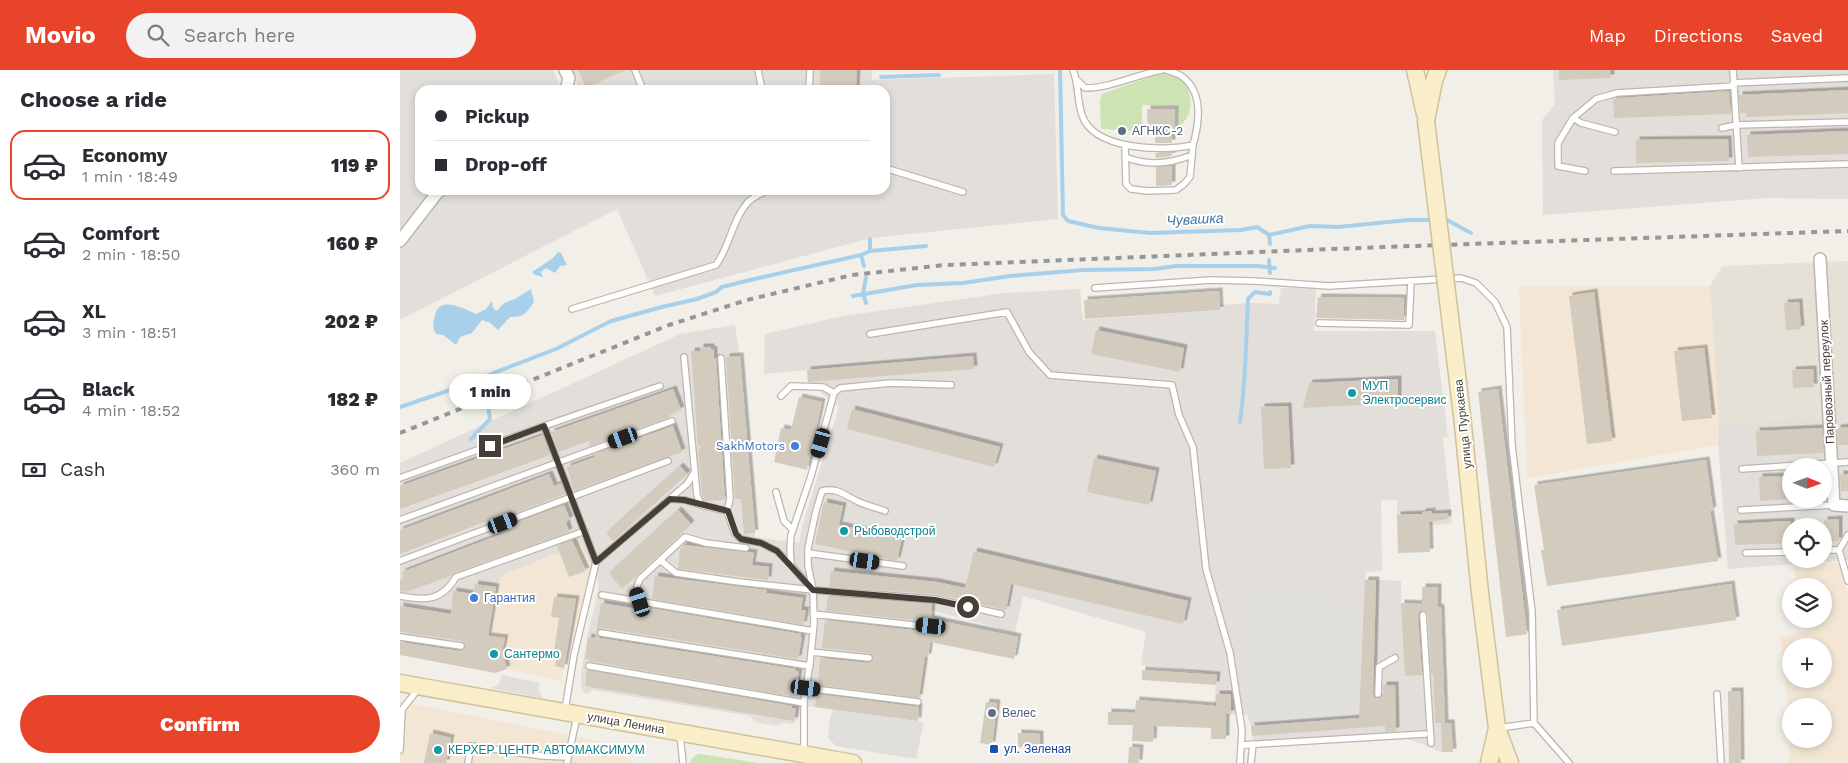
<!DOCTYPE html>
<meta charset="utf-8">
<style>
:root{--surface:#fff;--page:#f2f2f3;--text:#2b2b33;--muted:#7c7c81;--line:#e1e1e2;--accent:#e84429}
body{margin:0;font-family:"Work Sans",sans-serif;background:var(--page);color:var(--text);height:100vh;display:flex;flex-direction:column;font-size:19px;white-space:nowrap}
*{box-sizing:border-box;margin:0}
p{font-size:16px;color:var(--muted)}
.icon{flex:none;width:28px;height:28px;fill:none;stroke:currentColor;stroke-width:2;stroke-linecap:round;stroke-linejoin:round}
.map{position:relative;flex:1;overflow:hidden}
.side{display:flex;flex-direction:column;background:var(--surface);width:400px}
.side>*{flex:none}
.hud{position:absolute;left:15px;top:15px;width:475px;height:110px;border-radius:15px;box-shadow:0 2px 8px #0003;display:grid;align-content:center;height:110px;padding:0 20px;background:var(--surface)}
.needle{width:32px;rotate:91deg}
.controls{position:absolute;left:1382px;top:388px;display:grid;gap:10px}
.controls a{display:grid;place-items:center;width:50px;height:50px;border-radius:50%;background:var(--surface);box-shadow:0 2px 8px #0003;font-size:25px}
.end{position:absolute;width:22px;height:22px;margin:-11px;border:6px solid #453f37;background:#fff;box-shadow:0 0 0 2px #fff}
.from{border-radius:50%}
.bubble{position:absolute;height:35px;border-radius:18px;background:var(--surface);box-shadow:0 2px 8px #0003;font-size:16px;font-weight:800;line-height:35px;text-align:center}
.car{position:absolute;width:15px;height:30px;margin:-15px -8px;border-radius:6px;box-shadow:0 0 4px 1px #0007;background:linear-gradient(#222 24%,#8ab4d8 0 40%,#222 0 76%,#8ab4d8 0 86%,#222 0)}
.hud b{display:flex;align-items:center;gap:18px;height:48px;font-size:19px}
.hud b+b{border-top:1px solid var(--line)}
.hud i{width:12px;height:12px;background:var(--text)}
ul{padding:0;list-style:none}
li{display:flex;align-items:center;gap:15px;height:70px;margin:0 10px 8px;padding:0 10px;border:2px solid transparent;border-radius:15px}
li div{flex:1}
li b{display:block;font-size:19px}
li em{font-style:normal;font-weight:800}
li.current{border-color:var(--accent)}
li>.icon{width:45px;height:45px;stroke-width:1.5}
h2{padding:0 20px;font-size:22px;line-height:60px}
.pay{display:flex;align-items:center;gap:12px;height:55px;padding:0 20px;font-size:19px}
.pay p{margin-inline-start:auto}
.button{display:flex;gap:10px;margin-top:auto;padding:10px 20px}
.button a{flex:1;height:58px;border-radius:30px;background:var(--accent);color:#fff;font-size:20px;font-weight:800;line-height:58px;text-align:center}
header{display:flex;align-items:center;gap:30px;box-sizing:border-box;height:70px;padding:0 25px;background:var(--accent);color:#fff}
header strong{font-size:24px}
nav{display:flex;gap:28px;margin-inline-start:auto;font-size:18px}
.search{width:350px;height:45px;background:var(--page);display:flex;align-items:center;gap:12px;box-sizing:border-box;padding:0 18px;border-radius:28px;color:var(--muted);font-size:19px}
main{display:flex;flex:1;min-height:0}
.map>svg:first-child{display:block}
</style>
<header>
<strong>Movio</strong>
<div class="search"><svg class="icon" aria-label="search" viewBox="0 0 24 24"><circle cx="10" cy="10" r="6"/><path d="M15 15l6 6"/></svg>Search here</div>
<nav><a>Map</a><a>Directions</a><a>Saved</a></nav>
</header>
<main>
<section class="side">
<h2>Choose a ride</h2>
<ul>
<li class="current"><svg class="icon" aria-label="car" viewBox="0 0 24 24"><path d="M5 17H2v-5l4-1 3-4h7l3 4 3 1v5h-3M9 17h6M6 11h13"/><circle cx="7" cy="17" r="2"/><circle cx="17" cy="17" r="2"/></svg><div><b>Economy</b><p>1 min · 18:49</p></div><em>119 ₽</em></li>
<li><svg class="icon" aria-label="car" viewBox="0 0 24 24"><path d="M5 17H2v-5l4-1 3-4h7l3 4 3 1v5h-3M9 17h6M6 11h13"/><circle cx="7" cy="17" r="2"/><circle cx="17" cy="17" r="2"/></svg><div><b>Comfort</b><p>2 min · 18:50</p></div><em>160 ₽</em></li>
<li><svg class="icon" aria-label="car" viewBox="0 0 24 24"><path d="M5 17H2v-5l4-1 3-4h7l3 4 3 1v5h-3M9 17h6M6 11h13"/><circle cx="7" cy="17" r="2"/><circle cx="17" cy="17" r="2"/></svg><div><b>XL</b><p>3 min · 18:51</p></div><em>202 ₽</em></li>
<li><svg class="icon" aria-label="car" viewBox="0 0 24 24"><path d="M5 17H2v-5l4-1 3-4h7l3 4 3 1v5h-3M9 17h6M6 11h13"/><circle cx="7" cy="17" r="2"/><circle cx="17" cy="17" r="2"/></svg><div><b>Black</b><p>4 min · 18:52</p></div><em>182 ₽</em></li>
</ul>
<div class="pay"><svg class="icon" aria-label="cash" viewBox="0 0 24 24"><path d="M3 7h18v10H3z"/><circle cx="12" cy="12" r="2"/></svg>Cash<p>360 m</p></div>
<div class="button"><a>Confirm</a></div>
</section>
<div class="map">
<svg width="1448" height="693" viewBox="0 0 1448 693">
<defs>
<filter id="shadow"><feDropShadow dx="3.5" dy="-3.5" stdDeviation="0" flood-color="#0004"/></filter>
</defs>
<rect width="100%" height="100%" fill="#f2efe8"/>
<path fill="#e6e1d6" d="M1448,191V344L1319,354L1310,216L1322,196Z"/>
<path fill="#f3e6d4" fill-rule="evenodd" d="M1119,216H1310L1319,354L1318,375L1127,408Z
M181,474L191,499L161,611L107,599L95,603L83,599L96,517L102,505Z
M1440,492L1448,523V693H1388L1391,660L1380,567L1409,560L1406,549H1424V516H1398L1393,495ZM1391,576H1424V609H1391ZM1391,636H1424V669H1391Z
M0,631L203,672L234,693H0Z"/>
<path fill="#e2ded9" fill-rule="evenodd" d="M0,0H153L162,20H20V120H485V20H180L171,0H472V10L654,4L658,149L471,168L255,226L217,139L0,250Z
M1153,0H1448V129L1368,128L1143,145L1142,50L1155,34Z
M881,218L916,219L914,261H1035L1048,367L1043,368L1052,453L1029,456L1012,457V444L997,445V430H981L982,501L966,502L965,509L1001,511V533L1022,534L1041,538L1045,653H1051L1053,682H1042L1008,669L858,677L852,666L851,656L959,648V623L847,519V645L813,644L817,604L741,595L746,562L623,526L615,563L532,540L518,651L408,636L393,654L383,653L377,656L355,652L350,646L302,638L193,620L186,624L183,621L181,615V603L189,557L193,544L199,515L181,474L102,505L96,517L83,599L0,585V393L280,264L335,255L340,286L355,467L399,473L402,457L439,337L408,312L407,300L364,304L365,264L443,246L605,223L680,219L683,250L820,240V235L850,233L879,234Z
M1448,344V490L1328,499L1318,375L1319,354ZM1391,396H1424V429H1391ZM1391,456H1424V489H1391Z"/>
<path fill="#cee3b4" d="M765,4C772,6 779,7 784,13C794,24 793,48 779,56L778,36L742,35V61L701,59L700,30L702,24L753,6Z
M298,684H301L358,693H291L292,688Z"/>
<path fill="#e1dfdc" d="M847,519L964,528L959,648L851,656L847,645Z
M102,605L139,613V621L143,628L90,618L98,615Z
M433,639L524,652L516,689L436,676L428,668L429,652Z"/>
<path fill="#a9d0ea" d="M158,182L161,183L167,195L160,196L155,203L146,198L141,202L143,207L135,205L132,202L153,188Z
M131,219L134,232C125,244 125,247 110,247L98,260L90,253L82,250L72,263L60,267L56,275L43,265L36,264C32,258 33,253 35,245C40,225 64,239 76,244L86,239L92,231L93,238L97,241L104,233L115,229Z"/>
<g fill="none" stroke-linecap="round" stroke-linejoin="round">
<path stroke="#a9d0ea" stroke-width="4" d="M660,0L663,145L668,151L699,158L750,163L841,160L857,157L869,165L910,156L938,157L1008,150H1034
M481,7L539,5
M1041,150H1047L1071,163
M869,165L870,174
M470,181L526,176
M461,185L464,196
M869,190L870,203
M453,226L517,215L563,213L610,206L683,200L755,199L776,196H858L875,198
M466,233L463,223L466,208
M78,309L83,321
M0,337L53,319L62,318L78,309L156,279L211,251L262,237L297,229L316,222L322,217L350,210L461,185L470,181V169
M840,352C846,311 846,270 848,229L855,222L870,224V222
M71,369L90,349L88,336"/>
</g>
<path fill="#d3cbbe" filter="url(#shadow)" d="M178,0H226L186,18Z
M420,0H457L456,20H420Z
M1159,0H1210L1211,8L1159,10Z
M1448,20V43L1346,47V43H1340L1339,25Z
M1329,21L1331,44L1214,48L1213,29L1218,28Z
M747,39H775V60H772V73H755V60H748Z
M1448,61V84L1348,87L1347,65Z
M1328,69L1329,91L1236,93V70Z
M772,82V86L756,88L755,83Z
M772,96V115L756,116V97Z
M819,221L820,240L685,249L684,230Z
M1194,222L1212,371L1187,374L1169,226Z
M918,227L1004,228V250L916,248Z
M1399,232L1401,259L1386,260L1384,233Z
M696,260L784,278L780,302L691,284Z
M300,277H311V279L314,280V288H316L325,430L304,431L302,424L298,380L304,374L298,377L291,281H300Z
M1304,278L1312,348L1282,351L1274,281Z
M340,286L355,463L344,464L341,429H335L326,287Z
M573,286L574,299L408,312L407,300Z
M1413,299L1414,317L1393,318L1392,300Z
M998,309V333L903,338L909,313Z
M273,319L281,340L269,345L270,347L190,376L189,371L159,382L151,362Z
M1098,319L1127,564L1106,567L1078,322Z
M399,327L422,332L407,400L374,392L381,358L391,360Z
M888,336L891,398L864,399L861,337Z
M452,339L600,377L594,397L447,359Z
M273,356L282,382L174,421L167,397L195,387L194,384Z
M1448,357V375H1438L1437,358Z
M1422,358L1424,383L1357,386L1356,361Z
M143,365L150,385L0,439V416Z
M694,388L756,401L749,435L687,422Z
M1306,390L1313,440L1310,441L1318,491L1147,516L1141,480H1144L1134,415Z
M280,396L287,404L213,471L206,463Z
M149,404L154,416L161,413L165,424L105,447V444L0,484V460Z
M1440,404H1448V421H1441V427Z
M1391,406V429L1360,431L1359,407Z
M424,432L443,436L439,455L502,468L497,491L415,474Z
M164,435L170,449L166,452L169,462L54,503L51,506L6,522L0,521V509L4,510L2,502L111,460L109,455Z
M278,440L291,454L222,519L209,503Z
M1032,441V444L1048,443V449L1029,452L1030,482L998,483L997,445L1022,444V442Z
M1439,449V471L1424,472V450Z
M1391,451V473L1335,475L1334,454Z
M172,470L186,501L169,507L157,476Z
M284,475L354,483L352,495L369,497L368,510L278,499L280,479Z
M574,481L788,531L783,554L611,514L606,540L535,524L429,517L431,501L537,512L565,518Z
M255,506L367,520L366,523L403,528L401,540H406L403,555L252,529Z
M965,510H976L973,624L975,628H980L983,625V615H995L996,661L985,662V656L852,666L851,656L959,648Z
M75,514L96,517L88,566L105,568L102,581L107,599L95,603L0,585V572L60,581L64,579L65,575L62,571L0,562V536L51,544L53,521L73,524Z
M1331,514L1336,550L1162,576L1157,540Z
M1022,517H1038V537L1041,538L1045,653H1051L1053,682H1042L1041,653H1035L1033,604H1031L1028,545L1025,541H1020L1018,545L1022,605L1005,606L1001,533L1022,534Z
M428,526L532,534L531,549L618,567L614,589L530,572L528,587H525L519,628L418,615L420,588L469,593L474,589L473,586L469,583L422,578L425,550L530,562L536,558L535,555L532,552L426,541Z
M154,527L176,529L164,598L155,596L158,581H154L159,548L151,547Z
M201,533L250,541V538L401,564L400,567H402L398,589L202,558L198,560L196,563L200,568L396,599V601L399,602L394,627L189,591V589H185L188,567L195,568Z
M187,600L392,636V638L396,639L394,651L185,616Z
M742,600L817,605L816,615L742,610Z
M1328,621H1340L1341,693H1329Z
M417,624L519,637L518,651L415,637Z
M816,624H831V644H826V669H811V658L754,656L753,672L732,671L733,655H708V642L735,643L736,630L816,636Z
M586,632L597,633L592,675L580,673Z
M30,663L51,668L46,693H24Z
M618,663L640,664V678L618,677Z
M729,677L740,678L739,693H728Z"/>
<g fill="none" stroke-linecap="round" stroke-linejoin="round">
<defs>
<path id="service" d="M235,0L243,20
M358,0L362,20
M673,0C679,15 677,31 682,45C693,80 763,82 793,75C799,54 803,24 784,8C780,4 772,2 766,0
M1333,0L1339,98
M677,10L685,18C711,18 735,5 762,0
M1333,13L1448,8
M409,20L410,0
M1173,48L1181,53L1215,62
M1322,58L1336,55L1448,52
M725,75L726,114L731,119L748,121L776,120L784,114L790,107L793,75
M725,87C747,96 770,94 792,85
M485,98L563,122
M1185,101L1158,96V73L1173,48L1196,29L1217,23L1334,16
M1214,101L1448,94
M695,218L811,210L854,211L929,216L1061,208L1076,213L1095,232L1107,257L1112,375L1132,542L1134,653
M172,239L316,195C330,176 332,150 348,132C353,127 362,123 369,120
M919,253L1009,255L1011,211
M470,264L607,242L629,282L650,305L772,315L779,345L793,377L806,499L830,583L842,660L840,693
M284,287L297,425L301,435L327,441
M321,288L330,429L327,441L335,464L341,469L361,473L377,481L391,495
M381,326L391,316L423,317L434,323
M144,356L196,492L174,585L165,640
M1342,399L1448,392
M0,408L144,356L260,316
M376,422L384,451L393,460
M270,429L285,430L301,435
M1341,440L1434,435
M0,450L272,351
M1448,465L1439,480L1448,511
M1424,480H1439
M408,483L503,496
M1346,483L1391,482
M260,490L276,503L339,512L413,520L535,529L601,544
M0,491L268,391
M196,492L287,414L294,403
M413,520L391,495L390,479L391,465L411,406L434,323L440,318L491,313L551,315
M202,525L413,561
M0,526C25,531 42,531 56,507L185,461
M240,532L237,516L240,509L285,467L306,473L346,478
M413,544L531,557
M1023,545L1031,673
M201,563L410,596
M0,567L61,576
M411,582L469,588
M189,596L404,633
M406,618L518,632
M978,624L979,597L995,588
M1317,624L1321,693
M0,642L19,618
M1099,658L1134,653L1169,693
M280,665L283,693
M841,675L1025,664
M0,680L2,640
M404,682V631L410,593L414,553L413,520L408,495V478L416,441L422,421C438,417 445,426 459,432C468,436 477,438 485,441
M68,693L71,676L143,686L167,687
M167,693L177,646
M851,693L853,674"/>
<path id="minor" d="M165,0L169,8L166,20
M0,171L37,123L41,120
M1420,189L1434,435L1448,436"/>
<path id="secondary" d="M1015,0L1025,44
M1026,51L1034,11L1038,0
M1062,345L1080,523L1097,658L1110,693
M0,613L453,693
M1089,693L1097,658"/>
</defs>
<use href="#service" stroke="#bdb7ab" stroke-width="8"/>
<use href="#minor" stroke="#bdb7ab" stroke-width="14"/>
<use href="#secondary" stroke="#cec19b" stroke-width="19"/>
<use href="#service" stroke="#fff" stroke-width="5.5"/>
<use href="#minor" stroke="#fff" stroke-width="11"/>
<use href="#secondary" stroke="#faeeca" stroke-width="16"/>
<path stroke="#969696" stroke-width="4" stroke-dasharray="6 6" stroke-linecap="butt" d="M0,363L269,255L347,230L452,205L545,195L983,177L1448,161"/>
<defs>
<path id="secondary-bridge" d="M1026,51L1062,345"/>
</defs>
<use href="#secondary-bridge" stroke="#cec19b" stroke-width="19" stroke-linecap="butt"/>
<use href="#secondary-bridge" stroke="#faeeca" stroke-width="16"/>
</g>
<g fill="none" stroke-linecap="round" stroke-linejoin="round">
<path stroke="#453f37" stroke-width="6" d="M90,376L144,356L196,492L270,429L284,430L328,441L336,464L341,469L361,473L377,481L413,520L535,530L568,537"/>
</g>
<g fill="#5c6f8a" stroke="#fff" stroke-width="2">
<circle cx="722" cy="61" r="5"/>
<circle cx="592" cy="643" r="5"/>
</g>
<g fill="#0f9aa8" stroke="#fff" stroke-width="2">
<circle cx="952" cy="323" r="5"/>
<circle cx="444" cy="461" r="5"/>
<circle cx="94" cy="584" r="5"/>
<circle cx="38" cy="680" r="5"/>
</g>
<g fill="#3f7fe0" stroke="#fff" stroke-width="2">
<circle cx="395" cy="376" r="5"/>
<circle cx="74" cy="528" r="5"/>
</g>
<rect fill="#1a4fb4" stroke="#fff" stroke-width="2" x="589" y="674" width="10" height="10" rx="2.5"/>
<g text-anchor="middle" stroke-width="4" stroke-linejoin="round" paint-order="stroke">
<g font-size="12" fill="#4e5e75" stroke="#fff" text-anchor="start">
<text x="732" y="65">АГНКС-2</text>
<text x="602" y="647">Велес</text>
</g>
<g font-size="12" fill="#453f37" stroke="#fff">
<text transform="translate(1427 312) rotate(-93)" y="4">Паровозный переулок</text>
<text transform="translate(1063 354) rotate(-96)" y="4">улица Пуркаева</text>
<text transform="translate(226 653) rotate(10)" y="4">улица Ленина</text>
</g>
<g font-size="12" fill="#0d838f" stroke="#fff" text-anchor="start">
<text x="962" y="320">МУП<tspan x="962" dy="14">Электросервис</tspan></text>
<text x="454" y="465">Рыбоводстрой</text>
<text x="104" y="588">Сантермо</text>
<text x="48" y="684">КЕРХЕР ЦЕНТР АВТОМАКСИМУМ</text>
</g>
<g font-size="12" fill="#366cbe" stroke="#fff" text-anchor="end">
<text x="385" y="380">SakhMotors</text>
<text x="84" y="532" text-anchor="start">Гарантия</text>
</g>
<g font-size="12" fill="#164399" stroke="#fff" text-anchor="start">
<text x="604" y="683">ул. Зеленая</text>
</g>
<g font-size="14" font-style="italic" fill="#397aa8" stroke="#fff">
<text transform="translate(795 149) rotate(-3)" y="5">Чувашка</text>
</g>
</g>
</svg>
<div class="controls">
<a><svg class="needle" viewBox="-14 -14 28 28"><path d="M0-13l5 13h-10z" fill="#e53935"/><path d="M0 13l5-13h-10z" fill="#7c7c81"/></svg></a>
<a><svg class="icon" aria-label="locate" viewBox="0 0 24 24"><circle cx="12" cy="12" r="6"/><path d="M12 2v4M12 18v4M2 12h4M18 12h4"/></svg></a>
<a><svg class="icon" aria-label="layers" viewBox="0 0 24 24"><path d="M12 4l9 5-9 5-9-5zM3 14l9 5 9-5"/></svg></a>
<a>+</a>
<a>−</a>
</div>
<i class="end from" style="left:568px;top:537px"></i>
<i class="end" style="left:90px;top:376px"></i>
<div class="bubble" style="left:49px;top:304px;width:82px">1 min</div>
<i class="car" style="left:223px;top:368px;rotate:250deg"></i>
<i class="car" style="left:421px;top:373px;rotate:196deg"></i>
<i class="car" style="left:103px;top:453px;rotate:69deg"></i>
<i class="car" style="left:465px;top:491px;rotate:98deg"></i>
<i class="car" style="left:240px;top:532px;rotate:342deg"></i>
<i class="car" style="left:531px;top:556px;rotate:276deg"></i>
<i class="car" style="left:406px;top:618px;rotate:97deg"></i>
<div class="hud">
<b><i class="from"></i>Pickup</b>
<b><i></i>Drop-off</b>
</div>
</div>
</main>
